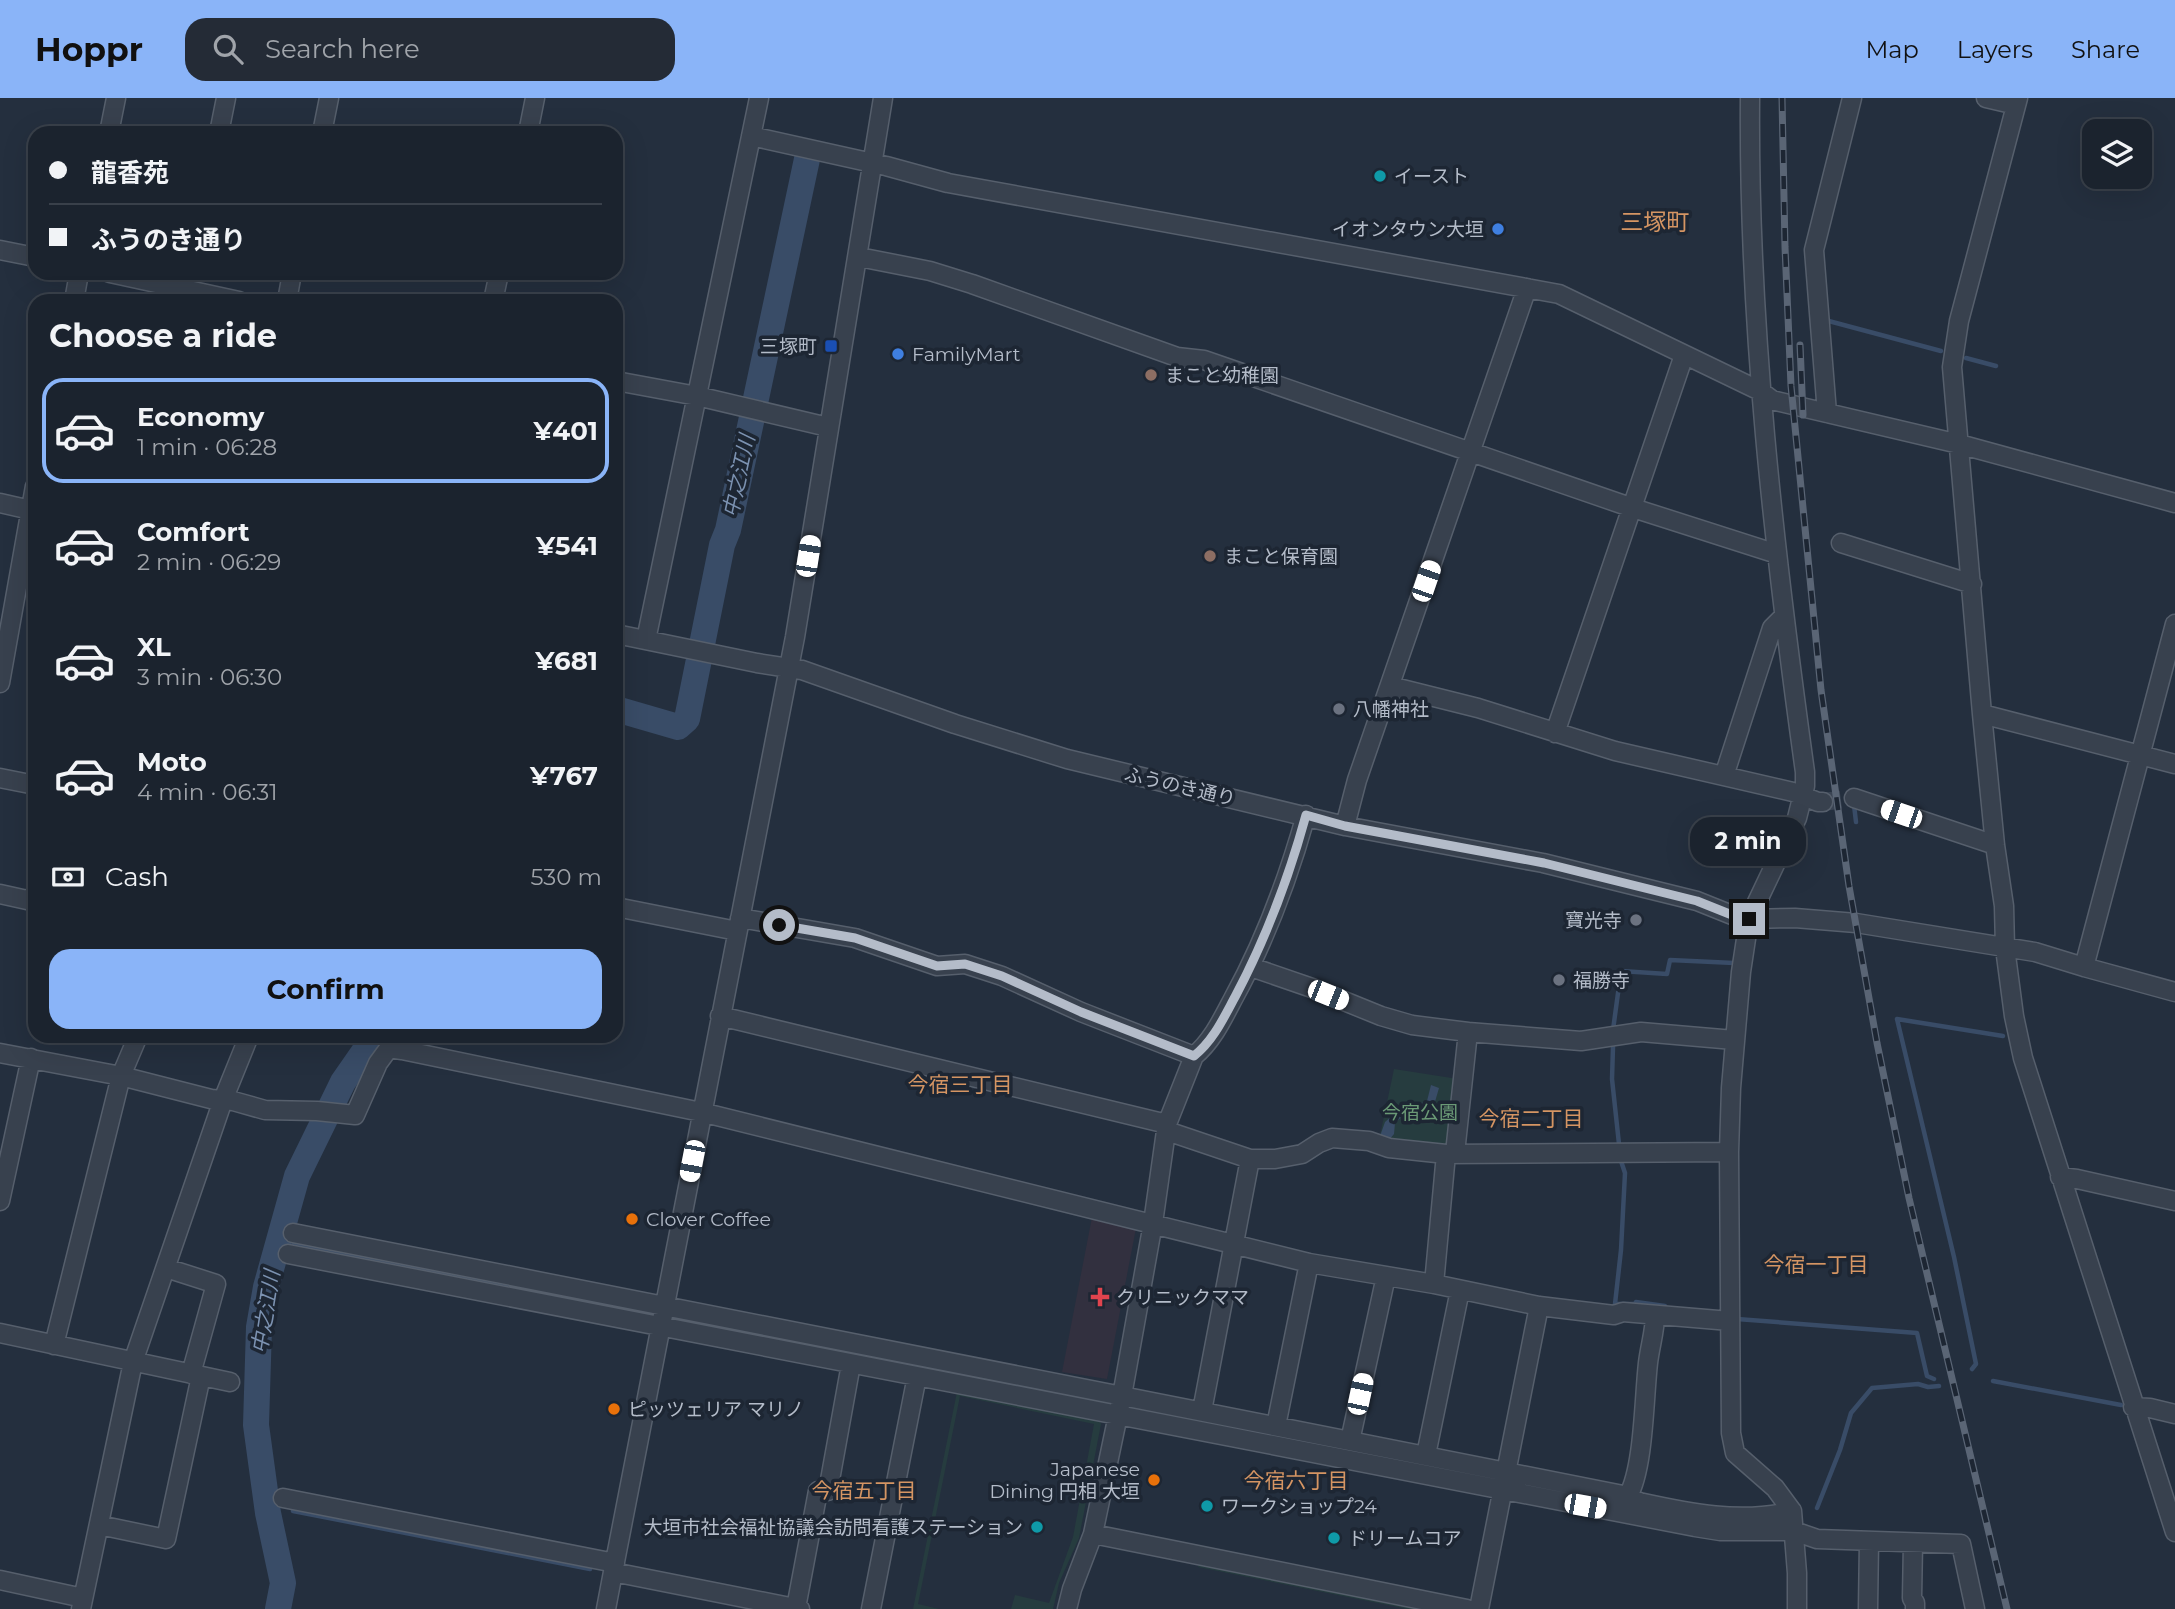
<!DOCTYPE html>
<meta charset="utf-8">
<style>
:root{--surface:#1b232e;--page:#242b36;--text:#f1f3f6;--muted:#a0a4aa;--line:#39404a;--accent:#8ab4f8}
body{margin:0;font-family:Montserrat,"Noto Sans JP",sans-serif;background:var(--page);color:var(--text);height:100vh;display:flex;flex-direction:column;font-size:26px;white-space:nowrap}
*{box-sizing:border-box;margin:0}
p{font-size:23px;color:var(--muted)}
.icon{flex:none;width:38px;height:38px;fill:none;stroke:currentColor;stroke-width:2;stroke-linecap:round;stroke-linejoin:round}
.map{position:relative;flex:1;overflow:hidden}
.panel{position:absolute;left:28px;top:196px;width:595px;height:749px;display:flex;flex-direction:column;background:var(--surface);border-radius:21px;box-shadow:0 7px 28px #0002,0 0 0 2px var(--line)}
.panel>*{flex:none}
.banner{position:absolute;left:28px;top:28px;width:595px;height:154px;border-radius:21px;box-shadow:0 7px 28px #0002,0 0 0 2px var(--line);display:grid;align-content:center;height:154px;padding:0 21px;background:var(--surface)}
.buttons{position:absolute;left:2082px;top:21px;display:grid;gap:14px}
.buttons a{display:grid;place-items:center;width:70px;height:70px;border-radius:14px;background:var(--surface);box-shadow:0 7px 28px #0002,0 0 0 2px var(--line);font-size:35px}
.end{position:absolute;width:32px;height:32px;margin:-16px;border:9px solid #b4bcc9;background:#111;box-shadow:0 0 0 4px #111}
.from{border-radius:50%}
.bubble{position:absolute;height:49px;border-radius:21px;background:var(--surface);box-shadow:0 7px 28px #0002,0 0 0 2px var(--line);font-size:23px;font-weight:700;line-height:49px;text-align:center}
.car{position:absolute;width:21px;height:42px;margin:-21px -10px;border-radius:9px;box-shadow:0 0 5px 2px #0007;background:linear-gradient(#fff 24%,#345 0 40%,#fff 0 76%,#345 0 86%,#fff 0)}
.banner b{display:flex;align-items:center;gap:24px;height:66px;font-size:26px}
.banner b+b{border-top:2px solid var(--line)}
.banner i{width:18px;height:18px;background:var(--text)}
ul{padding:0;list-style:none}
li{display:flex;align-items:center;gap:21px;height:105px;margin:0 14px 10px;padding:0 7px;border:4px solid transparent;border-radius:21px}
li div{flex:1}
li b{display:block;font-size:26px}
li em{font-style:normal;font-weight:700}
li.current{border-color:var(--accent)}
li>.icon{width:63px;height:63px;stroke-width:1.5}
h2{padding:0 21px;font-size:32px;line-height:84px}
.pay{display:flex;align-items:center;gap:18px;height:77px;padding:0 21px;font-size:26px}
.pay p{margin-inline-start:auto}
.cta{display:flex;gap:14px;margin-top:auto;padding:14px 21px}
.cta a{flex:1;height:80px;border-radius:21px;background:var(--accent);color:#111;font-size:28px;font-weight:700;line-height:80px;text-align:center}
header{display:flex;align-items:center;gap:42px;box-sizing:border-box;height:98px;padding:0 35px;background:var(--accent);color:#111}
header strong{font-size:33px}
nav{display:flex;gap:38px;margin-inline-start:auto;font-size:24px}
.search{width:490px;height:63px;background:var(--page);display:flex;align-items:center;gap:18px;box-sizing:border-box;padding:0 24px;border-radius:21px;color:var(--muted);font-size:26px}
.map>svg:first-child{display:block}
</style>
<header>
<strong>Hoppr</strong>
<div class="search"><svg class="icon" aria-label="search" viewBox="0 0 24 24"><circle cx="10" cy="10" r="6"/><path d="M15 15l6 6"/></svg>Search here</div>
<nav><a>Map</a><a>Layers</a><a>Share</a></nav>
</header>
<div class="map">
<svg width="2175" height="1511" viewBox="0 0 2175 1511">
<rect width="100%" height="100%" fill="#242f3e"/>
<path fill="#32303f" d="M1093,1114L1137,1125L1107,1281L1062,1274Z"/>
<path fill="#263c3f" d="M1394,971L1458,981L1451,1050L1379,1042Z
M957,1294L1098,1320L1101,1326L1079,1440L1059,1485L1053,1511H1011L1015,1497L1049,1505L1073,1439L1094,1326L960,1298L918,1506L939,1511H913Z
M1199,1466L1427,1511H1408L1198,1469Z"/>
<path fill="#394c67" d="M1431,987L1439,990L1432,1014L1429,1016L1414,1011L1409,1012L1395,1025L1394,1036L1389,1042L1380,1038L1385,1024L1409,1003L1421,1005L1427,1003Z"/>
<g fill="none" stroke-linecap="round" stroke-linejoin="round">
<path stroke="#394c67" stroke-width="4.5" d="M1825,222L1941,253
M1966,260L1996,268
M1854,707L1856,724
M1613,932L1621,873L1667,876L1670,862L1734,865
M1613,949L1612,981L1619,1046
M1621,1063L1625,1075L1621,1152L1615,1206H1635L1636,1204L1665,1208
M294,1146L642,1213
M679,1221L894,1263
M1737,1221L1917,1235L1927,1278L1934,1281
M911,1266L1104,1305
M1972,1271L1976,1266L1954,1159L1897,921L2003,938
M1993,1283L2121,1307
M1128,1309L1341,1351
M1357,1354L1442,1371
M267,1408L269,1409
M1817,1410L1840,1352L1851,1315L1872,1290L1918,1286L1928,1289L1939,1288
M293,1413L590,1471"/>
<path stroke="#394c67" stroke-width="26" d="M616,611L678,629L687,621L722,447L728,432L807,61
M278,1511L283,1485L268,1415L256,1327L259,1229L266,1189L297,1078L343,984L375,938"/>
<path stroke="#3a4453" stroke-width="18" stroke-dasharray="18 9" stroke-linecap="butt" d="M1823,704L1854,700"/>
<defs>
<path id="minor" d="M1750,0C1748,226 1774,451 1805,674V688L1797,720L1749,821L1741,874L1731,990L1729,1054L1731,1335L1735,1355L1775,1390L1792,1413L1797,1475V1511
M1986,0L2016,7
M2018,0L1959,223L1952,269L1982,616L1995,747L2004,808L2005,850L2014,918L2023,960L2175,1434
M109,35L116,0
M219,35L226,0
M322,35L329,0
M528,35L535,0
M751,38L886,68L948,85L1559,196L1760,293L1772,302L1959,346L2175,405
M0,152L35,159
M859,159L930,173L972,186L1177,259L1204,262L1633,410L1777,456
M110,175L239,203
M74,203L79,175
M287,203L292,175
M493,203L499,175
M616,283L697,298L828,329
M1827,315L1814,152L1852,0
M0,405L35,413
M1841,445L1972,486
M616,536L757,565L802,572L955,626L1067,661L1345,728L1543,765L1697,803L1737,819L1749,821L1795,820L1856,825L2035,854L2084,869L2175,894
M646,542L759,0
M0,585L35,388
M1390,588L1478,610L1615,653L1793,694L1818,704H1823
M1982,616L2175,666
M1555,635L1684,257
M1724,678L1772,530L1783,519
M0,680L35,687
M1854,700L1995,747
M1345,728L1357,682L1527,190
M0,796L27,802L35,798
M616,809L737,833
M1251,869L1312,890L1381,918L1412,927L1468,934
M2084,869L2175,526
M720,918L1167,1026
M0,955L121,978L211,1001L233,1003L265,1012L317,1013L355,1017L378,965L389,950L402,952L701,1014L1309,1165L1434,1186L1539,1208L1614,1217L1623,1214L1730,1223
M1194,958C1212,943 1222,922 1233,901C1265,843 1288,781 1306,717
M1167,1033L1250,1061H1275L1302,1056L1319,1045L1332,1040L1369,1043L1389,1050L1446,1056L1729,1054
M1455,1055L1468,934L1581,943L1641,934L1734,942
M2060,1079L2077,1081L2175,1103
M0,1103L31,960
M293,1135L1122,1298L1153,1125L1167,1026L1194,958L1081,914L1002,878L965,866L937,868L855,840L740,820
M288,1156L1695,1429L1720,1433H1794L1817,1441L1961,1446L1975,1511
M166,1170L216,1186L191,1276
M1434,1186L1446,1056
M0,1235L230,1284
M54,1247L121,978L138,938
M2133,1309L2150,1310L2175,1316
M1202,1313L1250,1061
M1276,1328L1309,1165
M1350,1343L1386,1178
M1426,1357L1460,1192
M1628,1398C1644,1370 1644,1299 1648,1265C1650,1248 1655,1233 1655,1217
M283,1400L615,1465
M99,1427L166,1441L201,1278
M1093,1436L1467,1511
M1913,1445L1912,1500L1915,1505V1511
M613,1474L795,539L883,0
M0,1482L83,1500
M796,1510L818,1393H828L851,1266
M81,1511L133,1264L223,1002L249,938
M606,1511L613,1474L800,1511
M871,1511L917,1278
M1067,1511L1072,1491L1093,1436L1122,1298L1628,1398L1639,1404C1689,1415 1741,1426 1792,1413
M1479,1511L1539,1208
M1868,1511L1869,1443"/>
</defs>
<use href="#minor" stroke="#565f6c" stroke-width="21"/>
<use href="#minor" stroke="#38414e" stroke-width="18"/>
<defs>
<path id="rail" d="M1782,0L1785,149L1791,288L1821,592L1849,788L1877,945L1909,1100L2007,1511
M1800,247L1803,317"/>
</defs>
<use href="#rail" stroke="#5a6575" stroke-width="7"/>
<use href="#rail" stroke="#1d2633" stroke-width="4.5" stroke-dasharray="13" stroke-linecap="butt"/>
</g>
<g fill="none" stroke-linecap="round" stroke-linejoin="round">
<path stroke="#b4bcc9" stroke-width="9" d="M779,827L855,840L937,868L965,866L1002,878L1081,914L1194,958C1214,942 1224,919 1236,897C1266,840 1289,779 1306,717L1345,728L1544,765L1697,803L1737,819L1749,821"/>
</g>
<g fill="#0f9aa8" stroke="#1d2633" stroke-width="2.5">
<circle cx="1380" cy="78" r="7"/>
<circle cx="1207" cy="1408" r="7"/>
<circle cx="1037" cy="1429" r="7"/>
<circle cx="1334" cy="1440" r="7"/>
</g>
<g fill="#3f7fe0" stroke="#1d2633" stroke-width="2.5">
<circle cx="1498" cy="131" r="7"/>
<circle cx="898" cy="256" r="7"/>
</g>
<rect fill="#1a4fb4" stroke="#1d2633" stroke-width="2.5" x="824" y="241" width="14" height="14" rx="3.5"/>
<g fill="#8d6e63" stroke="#1d2633" stroke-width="2.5">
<circle cx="1151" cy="277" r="7"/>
<circle cx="1210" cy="458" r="7"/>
</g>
<g fill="#6b7280" stroke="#1d2633" stroke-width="2.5">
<circle cx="1339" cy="611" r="7"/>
<circle cx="1636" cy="822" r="7"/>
<circle cx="1559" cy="882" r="7"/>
</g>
<g fill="#e8710a" stroke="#1d2633" stroke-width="2.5">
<circle cx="632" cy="1121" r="7"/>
<circle cx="614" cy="1311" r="7"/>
<circle cx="1154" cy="1382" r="7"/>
</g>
<path fill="#e0444e" stroke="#1d2633" stroke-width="2.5" d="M1096.5 1188.5h7v7h7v7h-7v7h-7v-7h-7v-7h7z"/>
<g text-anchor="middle" stroke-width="7" stroke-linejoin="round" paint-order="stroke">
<g font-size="19" fill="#b4bcc9" stroke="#1d2633" text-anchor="start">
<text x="1394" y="85">イースト</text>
<text x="1484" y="138" text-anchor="end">イオンタウン大垣</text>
<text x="817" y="255" text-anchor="end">三塚町</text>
<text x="912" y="263">FamilyMart</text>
<text x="1165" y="284">まこと幼稚園</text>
<text x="1224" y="465">まこと保育園</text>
<text x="1353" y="618">八幡神社</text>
<text x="1622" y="829" text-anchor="end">寶光寺</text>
<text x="1573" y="889">福勝寺</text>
<text x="646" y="1128">Clover Coffee</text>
<text x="1116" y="1206">クリニックママ</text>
<text x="628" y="1318">ピッツェリア マリノ</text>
<text x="1140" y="1378" text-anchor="end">Japanese<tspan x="1140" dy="22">Dining 円相 大垣</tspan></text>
<text x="1221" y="1415">ワークショップ24</text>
<text x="1023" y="1436" text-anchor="end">大垣市社会福祉協議会訪問看護ステーション</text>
<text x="1348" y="1447">ドリームコア</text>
</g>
<g font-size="19" fill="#b4bcc9" stroke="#1d2633">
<text transform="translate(1180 688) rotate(13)" y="7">ふうのき通り</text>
</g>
<g font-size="19" fill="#6b9a76" stroke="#1d2633">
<text x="1420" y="1021">今宿公園</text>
</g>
<g font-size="21" font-style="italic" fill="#7c92b1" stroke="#1d2633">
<text transform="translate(739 378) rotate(-78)" y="7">中之江川</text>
<text transform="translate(266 1214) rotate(-81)" y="7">中之江川</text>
</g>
<g font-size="21" fill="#d59563" stroke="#1d2633">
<text x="960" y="994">今宿三丁目</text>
<text x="1531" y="1028">今宿二丁目</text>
<text x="1816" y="1174">今宿一丁目</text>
<text x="1296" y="1390">今宿六丁目</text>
<text x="864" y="1400">今宿五丁目</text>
</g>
<g font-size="23" fill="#d59563" stroke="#1d2633">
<text x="1655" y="132">三塚町</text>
</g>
</g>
</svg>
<div class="buttons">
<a><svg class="icon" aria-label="layers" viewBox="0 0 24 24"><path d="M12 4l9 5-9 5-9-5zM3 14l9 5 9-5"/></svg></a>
</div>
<i class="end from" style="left:779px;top:827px"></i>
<i class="end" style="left:1749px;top:821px"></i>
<div class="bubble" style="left:1690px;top:719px;width:116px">2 min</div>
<i class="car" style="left:808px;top:458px;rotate:9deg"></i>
<i class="car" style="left:1426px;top:483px;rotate:19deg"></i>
<i class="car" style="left:1901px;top:716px;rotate:289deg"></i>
<i class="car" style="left:1328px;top:897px;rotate:112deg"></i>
<i class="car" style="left:692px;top:1063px;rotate:191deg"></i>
<i class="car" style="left:1360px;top:1296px;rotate:12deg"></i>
<i class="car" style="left:1585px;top:1408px;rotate:100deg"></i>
<div class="banner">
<b><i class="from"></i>龍香苑</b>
<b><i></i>ふうのき通り</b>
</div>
<section class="panel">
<h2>Choose a ride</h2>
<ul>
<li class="current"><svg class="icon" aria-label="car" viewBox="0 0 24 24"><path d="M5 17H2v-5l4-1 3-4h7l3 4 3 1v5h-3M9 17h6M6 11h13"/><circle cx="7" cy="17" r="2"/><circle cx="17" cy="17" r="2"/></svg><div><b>Economy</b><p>1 min · 06:28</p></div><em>¥401</em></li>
<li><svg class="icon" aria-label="car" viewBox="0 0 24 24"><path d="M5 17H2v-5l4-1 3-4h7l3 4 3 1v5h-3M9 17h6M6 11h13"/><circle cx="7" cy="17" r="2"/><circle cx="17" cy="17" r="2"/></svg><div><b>Comfort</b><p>2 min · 06:29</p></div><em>¥541</em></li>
<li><svg class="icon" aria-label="car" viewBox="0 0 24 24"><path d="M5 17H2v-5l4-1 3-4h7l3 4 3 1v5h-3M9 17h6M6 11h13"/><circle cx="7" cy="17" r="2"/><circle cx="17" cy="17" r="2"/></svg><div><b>XL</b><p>3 min · 06:30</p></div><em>¥681</em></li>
<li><svg class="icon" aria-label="car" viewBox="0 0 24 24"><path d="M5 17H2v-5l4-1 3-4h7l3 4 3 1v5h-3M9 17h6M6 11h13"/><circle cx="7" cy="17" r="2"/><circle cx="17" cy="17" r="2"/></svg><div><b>Moto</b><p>4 min · 06:31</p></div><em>¥767</em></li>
</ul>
<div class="pay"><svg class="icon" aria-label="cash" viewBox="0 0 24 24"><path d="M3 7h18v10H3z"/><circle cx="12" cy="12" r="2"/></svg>Cash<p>530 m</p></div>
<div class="cta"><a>Confirm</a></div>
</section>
</div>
